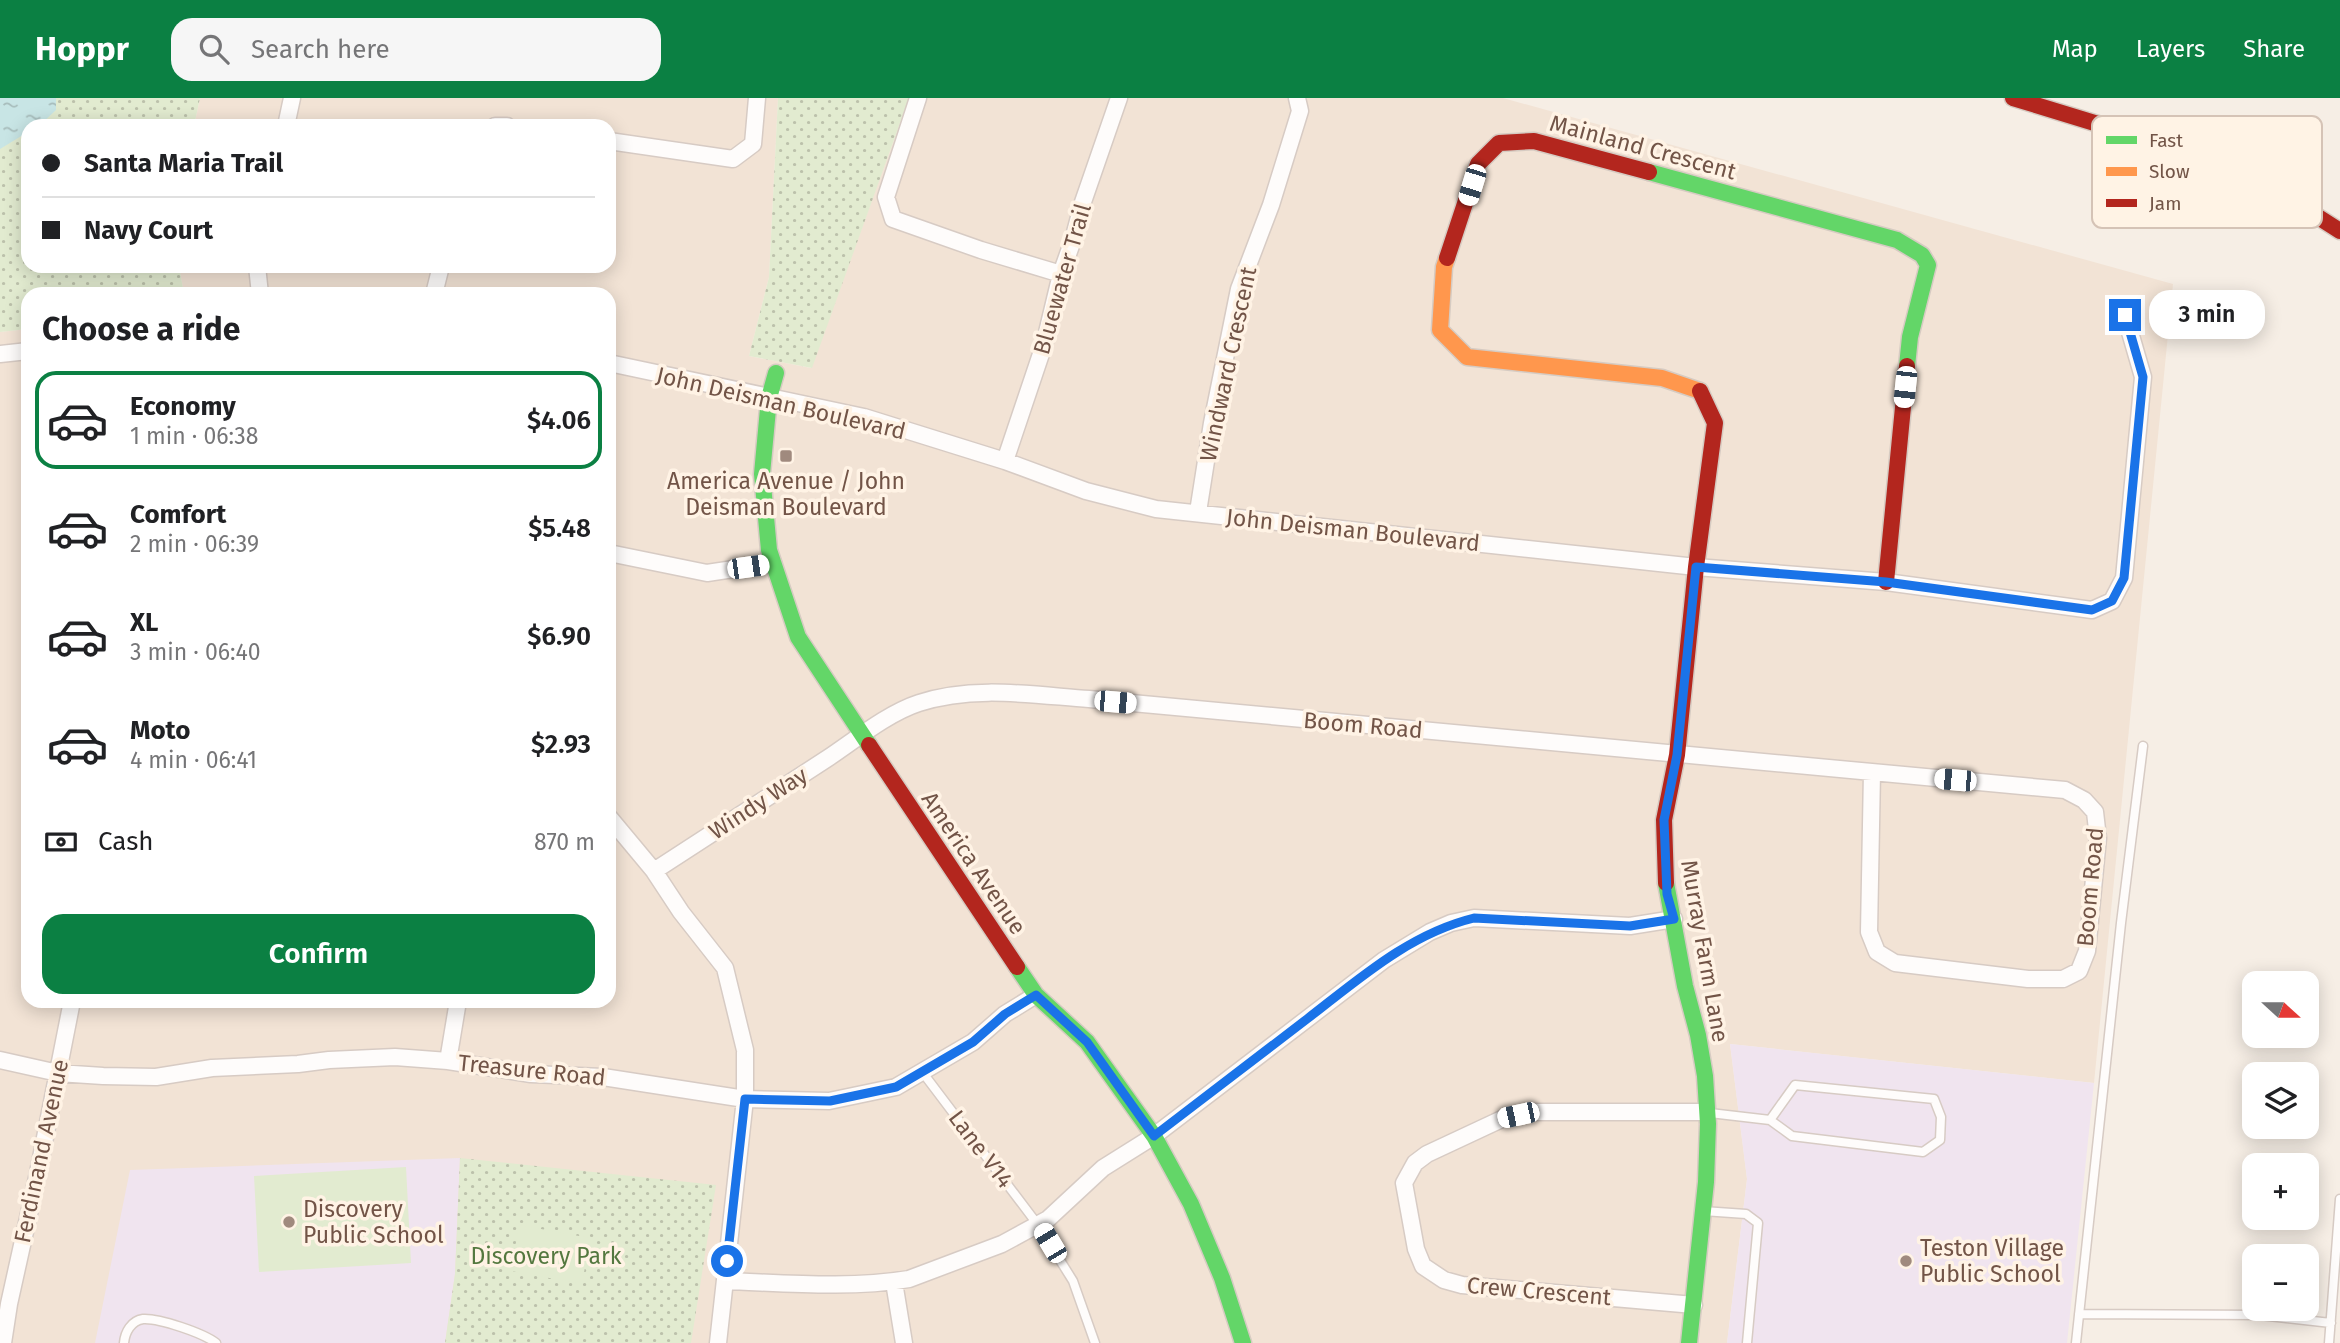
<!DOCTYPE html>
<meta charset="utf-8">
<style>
:root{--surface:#fff;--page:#f6f6f6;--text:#202124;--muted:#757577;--line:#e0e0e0;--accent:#0b8043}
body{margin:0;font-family:"Fira Sans",sans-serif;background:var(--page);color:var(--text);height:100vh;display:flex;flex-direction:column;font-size:26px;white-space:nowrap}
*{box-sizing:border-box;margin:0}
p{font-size:23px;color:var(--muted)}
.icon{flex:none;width:38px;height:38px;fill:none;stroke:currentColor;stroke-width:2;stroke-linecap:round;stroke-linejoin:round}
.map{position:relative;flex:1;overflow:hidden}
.sheet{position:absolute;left:21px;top:189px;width:595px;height:721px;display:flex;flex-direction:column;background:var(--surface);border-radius:21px;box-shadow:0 4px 18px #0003}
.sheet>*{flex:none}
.guide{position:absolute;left:21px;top:21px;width:595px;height:154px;border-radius:21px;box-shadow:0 4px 18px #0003;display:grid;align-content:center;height:154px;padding:0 21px;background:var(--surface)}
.needle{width:46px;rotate:111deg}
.tools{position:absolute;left:2242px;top:873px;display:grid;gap:14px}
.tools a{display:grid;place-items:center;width:77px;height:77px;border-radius:14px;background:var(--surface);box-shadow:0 4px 18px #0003;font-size:35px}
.end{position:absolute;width:32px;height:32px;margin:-16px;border:9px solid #1a73e8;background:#fff;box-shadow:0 0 0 4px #fff}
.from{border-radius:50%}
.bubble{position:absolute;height:49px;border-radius:21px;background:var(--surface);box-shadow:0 4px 18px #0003;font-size:23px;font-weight:600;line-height:49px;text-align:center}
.car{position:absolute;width:21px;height:42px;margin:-21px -10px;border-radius:9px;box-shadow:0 0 5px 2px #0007;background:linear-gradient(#fff 24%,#345 0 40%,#fff 0 76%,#345 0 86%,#fff 0)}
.guide b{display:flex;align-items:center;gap:24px;height:66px;font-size:26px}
.guide b+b{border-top:2px solid var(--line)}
.guide i{width:18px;height:18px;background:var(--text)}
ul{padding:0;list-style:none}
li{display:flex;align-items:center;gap:21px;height:98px;margin:0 14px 10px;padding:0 7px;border:4px solid transparent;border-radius:21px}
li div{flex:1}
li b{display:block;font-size:26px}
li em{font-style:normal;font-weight:600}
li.selected{border-color:var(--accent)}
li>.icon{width:63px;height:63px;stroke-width:1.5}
h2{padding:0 21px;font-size:32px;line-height:84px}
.pay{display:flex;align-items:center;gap:18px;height:77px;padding:0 21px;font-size:26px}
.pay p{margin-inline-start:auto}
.action{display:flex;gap:14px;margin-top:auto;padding:14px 21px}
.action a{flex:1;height:80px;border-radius:21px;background:var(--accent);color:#fff;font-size:28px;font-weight:600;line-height:80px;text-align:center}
header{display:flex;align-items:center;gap:42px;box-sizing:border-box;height:98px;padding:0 35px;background:var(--accent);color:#fff}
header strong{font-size:33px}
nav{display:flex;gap:38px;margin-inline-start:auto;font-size:24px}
.search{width:490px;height:63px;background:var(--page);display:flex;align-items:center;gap:18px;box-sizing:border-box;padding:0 24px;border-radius:21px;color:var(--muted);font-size:26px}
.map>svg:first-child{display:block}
</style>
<header>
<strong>Hoppr</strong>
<div class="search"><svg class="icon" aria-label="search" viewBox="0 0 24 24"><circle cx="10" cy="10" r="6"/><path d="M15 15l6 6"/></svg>Search here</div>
<nav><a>Map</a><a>Layers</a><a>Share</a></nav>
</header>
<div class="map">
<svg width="2340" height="1245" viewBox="0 0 2340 1245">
<defs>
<pattern id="grass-dots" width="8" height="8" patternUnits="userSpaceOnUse" patternTransform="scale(1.75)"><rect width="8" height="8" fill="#e2ebd0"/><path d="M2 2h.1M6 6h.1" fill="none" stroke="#bcc1ab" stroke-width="1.8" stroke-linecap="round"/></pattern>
<pattern id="water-ripples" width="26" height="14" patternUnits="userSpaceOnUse" patternTransform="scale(1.75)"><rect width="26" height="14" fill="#c8e5e5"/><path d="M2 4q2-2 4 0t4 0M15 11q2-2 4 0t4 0" fill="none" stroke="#a7bcbb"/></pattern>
</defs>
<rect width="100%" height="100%" fill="#f6eee5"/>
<path fill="#f2e3d5" d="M200,0H778L769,179L749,258L811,270L909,0H1503L2173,186L2094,985L1730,946L1747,1081L1727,1245H0V234L28,231V903H609V196H184L179,168H609V28H194Z"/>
<path fill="#f0e4ef" d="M1730,946L2094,985L2067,1245H1727L1747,1081Z
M460,1060L455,1176L445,1245H95L130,1072Z"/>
<path fill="url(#grass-dots)" d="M0,0H200L194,28H28V168H179L184,196H28V231L0,234Z
M778,0H909L812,270L749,258L769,179Z
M460,1060L716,1087L691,1245H445L455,1176Z"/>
<path fill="#e2ebd0" d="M406,1069L411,1165L259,1174L254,1078Z
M519,1127L590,1140L582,1186L511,1173Z"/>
<path fill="url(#water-ripples)" d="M0,0H56V12L39,28H28V34L0,51Z"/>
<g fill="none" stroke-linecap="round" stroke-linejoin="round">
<defs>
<path id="lane" d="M923,975L1038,1127L1073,1183L1095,1245
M1710,1015L1770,1022L1792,1038L1923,1054L1940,1042L1941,1019L1934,1001L1795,987L1770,1022
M1703,1113L1746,1116L1758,1125L1747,1245
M2079,1216L2260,1217L2331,1225
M124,1245C125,1234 131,1223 143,1221C159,1220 203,1235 216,1245
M2076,1245L2121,825L2143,648
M2329,1245L2340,1101"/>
<path id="street" d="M918,0L886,99L893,121L981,152L1061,176
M286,28L292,0
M495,28H507
M609,43L733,61L753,46L757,0
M257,168L260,196
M434,196L441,168
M0,256L28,253
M609,265L864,319L1005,363L1086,393L1156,411L1696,469L1886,484L2092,512L2112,503L2124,480L2143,279L2125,217
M1005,363L1044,247L1061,176L1073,142L1083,104L1119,0
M1198,414L1212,325L1239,191L1271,107L1300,13L1297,0
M609,455L707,475L773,465
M609,719L654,773L681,814L725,870L745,952V1001L718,1245
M654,773C712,735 770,698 828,660C855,642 888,615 919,605C973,587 1033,597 1089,601L2065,692L2084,702L2095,714L2098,740L2087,853L2079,873L2063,881H2028L1895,865L1877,854L1869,834L1872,674
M0,962L58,975L103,978L156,979L212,970L298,966L329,962L395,959L448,963L531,976L603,979L745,1001L829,1003L896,989L973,944L1005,916L1036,897
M448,963L458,903
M725,1183C785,1185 849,1191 909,1181L1002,1146L1048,1121L1103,1070L1154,1038L1384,862L1430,834L1451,825L1474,820L1630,828L1674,821
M894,1184L904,1245
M1694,1207L1462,1187L1444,1182L1423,1168L1416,1151L1404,1085L1415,1065L1427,1056L1504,1020L1532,1014H1707
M3,1245L9,1206L38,1075L72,903"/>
<path id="fast" d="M1649,74L1897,142L1922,157L1928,167L1910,239L1907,268
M776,275L769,300L762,376L769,452L798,539L869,647
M1666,785L1685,888L1698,937L1705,978L1708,1026L1706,1084L1689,1245
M1017,869L1036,897L1087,944L1154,1038L1191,1106L1222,1180L1243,1245"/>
<path id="slow" d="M1447,160L1444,169L1440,232L1467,259L1662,280L1700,293"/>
<path id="jam" d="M2013,0L2196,56L2279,94L2340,133
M1447,160L1478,66L1499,45L1534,43L1649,74
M1886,484L1907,268
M869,647L1017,869
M1666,785L1664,722L1677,657L1696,469L1715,325L1700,293"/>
</defs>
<use href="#lane" stroke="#d7cbc4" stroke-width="11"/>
<use href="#street" stroke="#d7cbc4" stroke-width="19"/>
<use href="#fast" stroke="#d6cbc2" stroke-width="19"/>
<use href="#slow" stroke="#d6cbc2" stroke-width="19"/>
<use href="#jam" stroke="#d6cbc2" stroke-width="19"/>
<use href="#lane" stroke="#fefcfb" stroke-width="8"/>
<use href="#street" stroke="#fefcfb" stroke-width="16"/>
<use href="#fast" stroke="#63d668" stroke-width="16"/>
<use href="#slow" stroke="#ff974d" stroke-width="16"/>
<use href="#jam" stroke="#b3261e" stroke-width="16"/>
</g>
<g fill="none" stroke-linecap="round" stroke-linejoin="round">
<path stroke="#1a73e8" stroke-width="9" d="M727,1163L745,1001L830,1003L896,989L973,944L1005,916L1036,897L1087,944L1154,1038C1205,999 1256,960 1307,921C1359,881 1409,836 1474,820L1630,828L1674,821L1667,796L1664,722L1677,657L1696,469L1886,484L2092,512L2112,503L2124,480L2143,279L2125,217"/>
</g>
<g fill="#a08a7e" stroke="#fff3e5" stroke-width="2.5">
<rect x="779" y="351" width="14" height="14" rx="3.5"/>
<circle cx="289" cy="1124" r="7"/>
<circle cx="1906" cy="1163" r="7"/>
</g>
<g text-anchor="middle" stroke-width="7" stroke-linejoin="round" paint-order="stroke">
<g font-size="23" fill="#725447" stroke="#fff3e5">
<text transform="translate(1643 49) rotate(15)" y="8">Mainland Crescent</text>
<text transform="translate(1062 181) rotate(-74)" y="8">Bluewater Trail</text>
<text transform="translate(1228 266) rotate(-78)" y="8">Windward Crescent</text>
<text transform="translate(781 305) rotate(13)" y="8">John Deisman Boulevard</text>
<text transform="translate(1353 432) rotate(6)" y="8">John Deisman Boulevard</text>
<text transform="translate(1363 627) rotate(5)" y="8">Boom Road</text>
<text transform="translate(758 705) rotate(-33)" y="8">Windy Way</text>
<text transform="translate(974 765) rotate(56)" y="8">America Avenue</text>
<text transform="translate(2090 789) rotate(-85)" y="8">Boom Road</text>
<text transform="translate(1705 853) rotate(80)" y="8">Murray Farm Lane</text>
<text transform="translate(532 972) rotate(6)" y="8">Treasure Road</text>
<text transform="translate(981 1051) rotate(53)" y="8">Lane V14</text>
<text transform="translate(41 1053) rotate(-78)" y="8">Ferdinand Avenue</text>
<text transform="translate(1539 1193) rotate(5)" y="8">Crew Crescent</text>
</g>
<g font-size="23" fill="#725447" stroke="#fff3e5" text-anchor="start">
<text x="786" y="391" text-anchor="middle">America Avenue / John<tspan x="786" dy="26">Deisman Boulevard</tspan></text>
<text x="303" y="1119">Discovery<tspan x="303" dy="26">Public School</tspan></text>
<text x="1920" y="1158">Teston Village<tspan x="1920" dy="26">Public School</tspan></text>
</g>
<g font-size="23" fill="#54783f" stroke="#fff3e5">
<text x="546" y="1166">Discovery Park</text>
</g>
</g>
<rect x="2092" y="18" width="230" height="112" rx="10" fill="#fff3e5" stroke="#d5c3b6" stroke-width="2"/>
<rect x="2106" y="38" width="31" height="8" fill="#63d668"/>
<rect x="2106" y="69" width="31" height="9" fill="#ff974d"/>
<rect x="2106" y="101" width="31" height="8" fill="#b3261e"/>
<g font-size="19" fill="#725447">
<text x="2149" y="49">Fast</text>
<text x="2149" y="80">Slow</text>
<text x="2149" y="112">Jam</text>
</g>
</svg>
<div class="tools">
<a><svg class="needle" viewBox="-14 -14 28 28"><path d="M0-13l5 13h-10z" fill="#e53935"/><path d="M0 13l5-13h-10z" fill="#757577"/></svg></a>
<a><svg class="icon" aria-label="layers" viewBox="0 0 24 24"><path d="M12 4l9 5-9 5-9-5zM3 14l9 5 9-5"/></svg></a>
<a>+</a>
<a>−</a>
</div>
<i class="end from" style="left:727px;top:1163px"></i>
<i class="end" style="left:2125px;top:217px"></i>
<div class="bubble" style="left:2149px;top:192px;width:116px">3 min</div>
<i class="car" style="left:1472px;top:87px;rotate:197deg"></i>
<i class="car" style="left:1905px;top:289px;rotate:186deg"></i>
<i class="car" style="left:748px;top:469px;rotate:82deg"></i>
<i class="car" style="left:1115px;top:604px;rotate:95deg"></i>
<i class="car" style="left:1955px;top:682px;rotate:275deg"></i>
<i class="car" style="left:1518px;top:1017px;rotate:258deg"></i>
<i class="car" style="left:1050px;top:1145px;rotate:329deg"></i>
<div class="guide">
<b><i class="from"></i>Santa Maria Trail</b>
<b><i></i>Navy Court</b>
</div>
<section class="sheet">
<h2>Choose a ride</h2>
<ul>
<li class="selected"><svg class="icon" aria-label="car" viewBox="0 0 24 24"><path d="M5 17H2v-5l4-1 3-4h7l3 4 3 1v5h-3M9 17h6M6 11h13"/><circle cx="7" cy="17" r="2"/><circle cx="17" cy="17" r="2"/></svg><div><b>Economy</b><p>1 min · 06:38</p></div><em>$4.06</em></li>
<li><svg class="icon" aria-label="car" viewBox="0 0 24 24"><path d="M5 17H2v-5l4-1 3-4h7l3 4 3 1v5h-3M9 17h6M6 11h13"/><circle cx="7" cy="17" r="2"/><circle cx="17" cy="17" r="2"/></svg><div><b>Comfort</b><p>2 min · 06:39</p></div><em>$5.48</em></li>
<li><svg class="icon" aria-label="car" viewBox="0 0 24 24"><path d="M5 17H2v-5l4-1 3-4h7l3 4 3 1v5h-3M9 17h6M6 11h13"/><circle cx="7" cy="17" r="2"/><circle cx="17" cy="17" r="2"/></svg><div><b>XL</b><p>3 min · 06:40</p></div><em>$6.90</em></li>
<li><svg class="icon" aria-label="car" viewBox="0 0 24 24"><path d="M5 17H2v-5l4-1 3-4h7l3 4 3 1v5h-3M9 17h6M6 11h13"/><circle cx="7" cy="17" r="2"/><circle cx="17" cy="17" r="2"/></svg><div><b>Moto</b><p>4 min · 06:41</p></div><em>$2.93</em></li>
</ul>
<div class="pay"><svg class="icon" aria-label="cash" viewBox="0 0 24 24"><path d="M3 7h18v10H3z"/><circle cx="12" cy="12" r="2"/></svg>Cash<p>870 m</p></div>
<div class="action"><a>Confirm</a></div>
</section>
</div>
